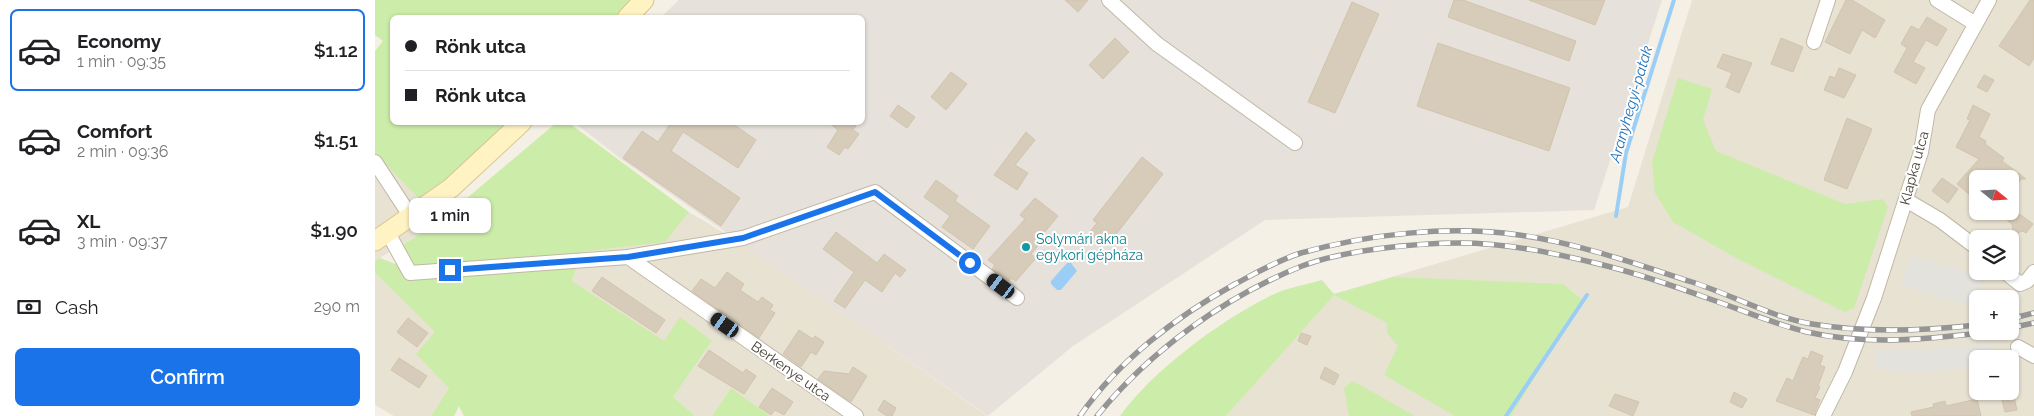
<!DOCTYPE html>
<meta charset="utf-8">
<style>
:root{--surface:#fff;--page:#f6f6f6;--text:#202124;--muted:#757577;--line:#e0e0e0;--accent:#1a73e8}
body{margin:0;font-family:Raleway,sans-serif;background:var(--page);color:var(--text);height:100vh;display:flex;flex-direction:column;font-size:19px;white-space:nowrap}
*{box-sizing:border-box;margin:0}
p{font-size:16px;color:var(--muted)}
.icon{flex:none;width:28px;height:28px;fill:none;stroke:currentColor;stroke-width:2;stroke-linecap:round;stroke-linejoin:round}
.map{position:relative;flex:1;overflow:hidden}
.sheet{display:flex;flex-direction:column;background:var(--surface);width:375px}
.sheet>*{flex:none}
.top-card{position:absolute;left:15px;top:15px;width:475px;height:110px;border-radius:8px;box-shadow:0 1px 4px #0004;display:grid;align-content:center;height:110px;padding:0 15px;background:var(--surface)}
.needle{width:32px;rotate:108deg}
.buttons{position:absolute;left:1594px;top:170px;display:grid;gap:10px}
.buttons a{display:grid;place-items:center;width:50px;height:50px;border-radius:8px;background:var(--surface);box-shadow:0 1px 4px #0004;font-size:25px}
.end{position:absolute;width:22px;height:22px;margin:-11px;border:6px solid #1a73e8;background:#fff;box-shadow:0 0 0 2px #fff}
.from{border-radius:50%}
.bubble{position:absolute;height:35px;border-radius:8px;background:var(--surface);box-shadow:0 1px 4px #0004;font-size:16px;font-weight:600;line-height:35px;text-align:center}
.car{position:absolute;width:15px;height:30px;margin:-15px -8px;border-radius:6px;box-shadow:0 0 4px 1px #0007;background:linear-gradient(#222 24%,#8ab4d8 0 40%,#222 0 76%,#8ab4d8 0 86%,#222 0)}
.top-card b{display:flex;align-items:center;gap:18px;height:48px;font-size:19px}
.top-card b+b{border-top:1px solid var(--line)}
.top-card i{width:12px;height:12px;background:var(--text)}
ul{padding:9px 0 0;list-style:none}
li{display:flex;align-items:center;gap:15px;height:82px;margin:0 10px 8px;padding:0 5px;border:2px solid transparent;border-radius:8px}
li div{flex:1}
li b{display:block;font-size:19px}
li em{font-style:normal;font-weight:600}
li.active{border-color:var(--accent)}
li>.icon{width:45px;height:45px;stroke-width:1.5}
.pay{display:flex;align-items:center;gap:12px;height:55px;padding:0 15px;font-size:19px}
.pay p{margin-inline-start:auto}
.action{display:flex;gap:10px;margin-top:auto;padding:10px 15px}
.action a{flex:1;height:58px;border-radius:8px;background:var(--accent);color:#fff;font-size:20px;font-weight:600;line-height:58px;text-align:center}
main{display:flex;flex:1;min-height:0}
.map>svg:first-child{display:block}
</style>
<main>
<section class="sheet">
<ul>
<li class="active"><svg class="icon" aria-label="car" viewBox="0 0 24 24"><path d="M5 17H2v-5l4-1 3-4h7l3 4 3 1v5h-3M9 17h6M6 11h13"/><circle cx="7" cy="17" r="2"/><circle cx="17" cy="17" r="2"/></svg><div><b>Economy</b><p>1 min · 09:35</p></div><em>$1.12</em></li>
<li><svg class="icon" aria-label="car" viewBox="0 0 24 24"><path d="M5 17H2v-5l4-1 3-4h7l3 4 3 1v5h-3M9 17h6M6 11h13"/><circle cx="7" cy="17" r="2"/><circle cx="17" cy="17" r="2"/></svg><div><b>Comfort</b><p>2 min · 09:36</p></div><em>$1.51</em></li>
<li><svg class="icon" aria-label="car" viewBox="0 0 24 24"><path d="M5 17H2v-5l4-1 3-4h7l3 4 3 1v5h-3M9 17h6M6 11h13"/><circle cx="7" cy="17" r="2"/><circle cx="17" cy="17" r="2"/></svg><div><b>XL</b><p>3 min · 09:37</p></div><em>$1.90</em></li>
</ul>
<div class="pay"><svg class="icon" aria-label="cash" viewBox="0 0 24 24"><path d="M3 7h18v10H3z"/><circle cx="12" cy="12" r="2"/></svg>Cash<p>290 m</p></div>
<div class="action"><a>Confirm</a></div>
</section>
<div class="map">
<svg width="1659" height="416" viewBox="0 0 1659 416">
<rect width="100%" height="100%" fill="#f4f0e5"/>
<path fill="#e8e2d2" fill-rule="evenodd" d="M1317,0H1659V416H851L959,294L1253,207ZM1602,179H1635V211H1602ZM1602,239H1635V271H1602ZM1602,299H1635V331H1602ZM1602,359H1635V391H1602Z
M0,152L65,221L0,261Z
M314,212L371,246L612,416H395L356,388L337,416H320L298,397L337,341L289,342L197,281L207,252L289,242Z
M0,273L61,332L74,388L56,416H19L0,405Z"/>
<path fill="#e6e1da" d="M304,0H1287L1219,210L890,220L698,346L613,416L246,159L200,123L488,122V18L286,17Z"/>
<path fill="#cceca9" d="M0,0H272L252,17L18,18V122L136,123L49,204L0,153V51L8,41L0,35Z
M1303,78L1337,89L1328,120L1341,151L1470,204L1508,199L1513,207L1479,308L1470,312L1363,259L1298,222L1280,193L1277,162Z
M181,123H194L314,212L290,242L207,252L197,281L289,341L305,317L337,341L298,397L320,416H89L84,406L79,416H56L74,388L41,354L60,332L0,273V261L5,258L28,267L27,245L65,221Z
M1019,277L1188,284L1207,300L1136,416H1080L1009,375L1023,346L1012,333V323L959,295L851,416H745C778,370 845,321 895,296C910,288 930,285 947,280L959,294Z
M978,381L1040,416H974L969,388Z
M356,388L395,416H337Z"/>
<path fill="#e4e2dd" d="M1535,256L1608,276L1600,307L1527,286Z
M1614,344L1616,359H1602V367L1545,373L1500,369L1501,350H1547Z"/>
<path fill="#9bcef7" d="M692,263H696L702,271L686,290H682L676,284V281Z"/>
<g fill="none" stroke-linecap="round" stroke-linejoin="round">
<path stroke="#9bcef7" stroke-width="4" d="M1241,216L1251,153L1299,0
M1131,416L1212,295"/>
</g>
<path fill="#d7ccb9" stroke="#d2c4ac" d="M690,0H713L703,12Z
M1079,0H1088L1201,41L1194,61L1073,17Z
M1154,0H1230L1220,25Z
M1471,0H1477L1510,20L1500,38L1487,30L1475,54L1450,42Z
M1655,0H1659V58L1654,66L1624,46Z
M977,2L1004,14L960,113L933,102Z
M1552,17L1572,29L1562,46L1551,40L1538,62L1550,68L1541,84L1519,72L1532,48L1526,44L1536,26L1544,30Z
M740,38L754,52L728,79L714,65Z
M1406,38L1428,47L1418,72L1396,64Z
M1063,43L1195,88L1174,151L1042,106Z
M1348,54L1377,63L1364,93L1351,87L1357,73L1342,67Z
M1464,68L1481,75L1469,98L1449,90L1455,76L1460,78Z
M576,72L592,84L571,110L556,97Z
M1609,75L1619,80L1612,92L1602,87Z
M523,105L540,117L532,128L515,116Z
M1598,105L1615,114L1604,137L1611,141L1610,144L1629,158L1627,161L1651,179H1646L1635,194V179H1627L1615,170L1608,179H1602V185L1595,195L1582,184L1604,159L1581,147L1595,120L1592,119Z
M1472,118L1497,129L1472,189L1449,180Z
M293,122H355L381,140L363,168L308,132L296,151L365,198L346,226L248,158L267,131L283,142L295,124Z
M453,122H483L478,130L484,134L473,149L470,147L464,155L452,147L463,130Z
M651,132L660,140L640,165L653,173L642,190L619,175Z
M767,157L788,174L739,237L737,235L729,245L714,233L722,223L718,220Z
M1567,178L1583,189L1573,203L1557,191Z
M561,180L583,196L580,201L615,226L598,249L567,227L575,216L549,197Z
M660,198L683,216L669,233L672,235L656,254L661,258L641,281L636,278L634,281L617,269L620,265L613,260L650,219L645,215Z
M1639,210L1658,224L1651,233L1648,231L1642,233L1638,230L1637,224L1632,220Z
M461,232L502,263L509,254L531,270L525,277L520,273L507,292L490,280L470,308L459,301L479,272L448,249Z
M352,272L369,284L365,290L383,302L387,297L398,305L395,310L400,313L384,338L317,291L326,279L340,288Z
M227,277L290,320L281,333L217,291Z
M33,318L53,333L42,347L22,332Z
M424,330L438,339L440,336L449,342L441,355L436,352L426,367L408,354Z
M926,333L936,336L932,345L923,341Z
M334,350L368,373L371,369L381,376L369,394L323,366Z
M1436,351L1448,356L1445,365L1450,367L1443,386L1445,387L1440,398L1445,400L1439,415L1401,401L1412,378L1418,381L1428,357L1433,359Z
M24,358L52,376L44,388L16,370Z
M478,367L492,376L476,402L443,379L449,371L474,374Z
M950,367L964,375L959,385L945,378Z
M397,388L418,402L409,415L400,410L396,415L384,407Z
M1359,392L1372,399L1367,408L1355,402Z
M1240,394L1264,402L1258,416L1234,406Z
M1639,397L1642,410L1630,412L1627,400Z
M1602,399L1606,416H1537L1536,412L1559,407L1558,404L1570,401L1571,406Z
M509,400L521,408L517,416H512L503,410Z"/>
<g fill="none" stroke-linecap="round" stroke-linejoin="round">
<defs>
<path id="minor" d="M734,0L782,44L920,143
M1562,0L1599,23
M1439,42L1453,0
M0,162L36,217
M1531,200L1565,220L1602,248
M13,233L35,273L253,257L368,238L500,192L642,298
M253,257L481,416
M1629,271L1645,284L1652,281L1659,272
M1643,347L1659,356
M1448,416L1470,372L1499,298L1546,152L1553,110L1614,0"/>
<path id="secondary" d="M252,18L269,0
M0,241L76,188L147,122"/>
</defs>
<use href="#minor" stroke="#c0b8a6" stroke-width="16"/>
<use href="#secondary" stroke="#d8c790" stroke-width="21"/>
<use href="#minor" stroke="#fff" stroke-width="14"/>
<use href="#secondary" stroke="#fff3c4" stroke-width="19"/>
<defs>
<path id="rail" d="M1635,319L1659,313
M1635,328L1659,323
M705,416C743,361 802,316 860,284C881,273 903,260 926,253C994,234 1073,225 1144,235C1203,243 1261,264 1317,282C1357,295 1396,317 1437,324C1492,333 1547,331 1602,325
M722,416C775,351 849,297 927,266C969,250 1041,243 1085,243C1132,243 1179,253 1224,264C1261,273 1299,286 1335,299C1367,310 1399,324 1432,332C1493,346 1558,339 1620,331"/>
</defs>
<use href="#rail" stroke="#959595" stroke-width="5.5"/>
<use href="#rail" stroke="#fff" stroke-width="4" stroke-dasharray="11" stroke-linecap="butt"/>
</g>
<g fill="none" stroke-linecap="round" stroke-linejoin="round">
<path stroke="#1a73e8" stroke-width="6" d="M75,270L253,257L368,238L500,192L595,263"/>
</g>
<circle fill="#0f9aa8" stroke="#fff" stroke-width="2" cx="651" cy="247" r="5"/>
<g text-anchor="middle" stroke-width="4" stroke-linejoin="round" paint-order="stroke">
<g font-size="14" fill="#474034" stroke="#fff">
<text transform="translate(1539 168) rotate(-75)" y="5">Klapka utca</text>
<text transform="translate(416 371) rotate(35)" y="5">Berkenye utca</text>
</g>
<g font-size="14" fill="#0d838f" stroke="#fff" text-anchor="start">
<text x="661" y="244">Solymári akna<tspan x="661" dy="16">egykori gépháza</tspan></text>
</g>
<g font-size="15" font-style="italic" fill="#2376bd" stroke="#fff">
<text transform="translate(1256 104) rotate(-74)" y="5">Aranyhegyi-patak</text>
</g>
</g>
</svg>
<div class="buttons">
<a><svg class="needle" viewBox="-14 -14 28 28"><path d="M0-13l5 13h-10z" fill="#e53935"/><path d="M0 13l5-13h-10z" fill="#757577"/></svg></a>
<a><svg class="icon" aria-label="layers" viewBox="0 0 24 24"><path d="M12 4l9 5-9 5-9-5zM3 14l9 5 9-5"/></svg></a>
<a>+</a>
<a>−</a>
</div>
<i class="end from" style="left:595px;top:263px"></i>
<i class="end" style="left:75px;top:270px"></i>
<div class="bubble" style="left:34px;top:198px;width:82px">1 min</div>
<i class="car" style="left:626px;top:286px;rotate:307deg"></i>
<i class="car" style="left:350px;top:325px;rotate:305deg"></i>
<div class="top-card">
<b><i class="from"></i>Rönk utca</b>
<b><i></i>Rönk utca</b>
</div>
</div>
</main>
